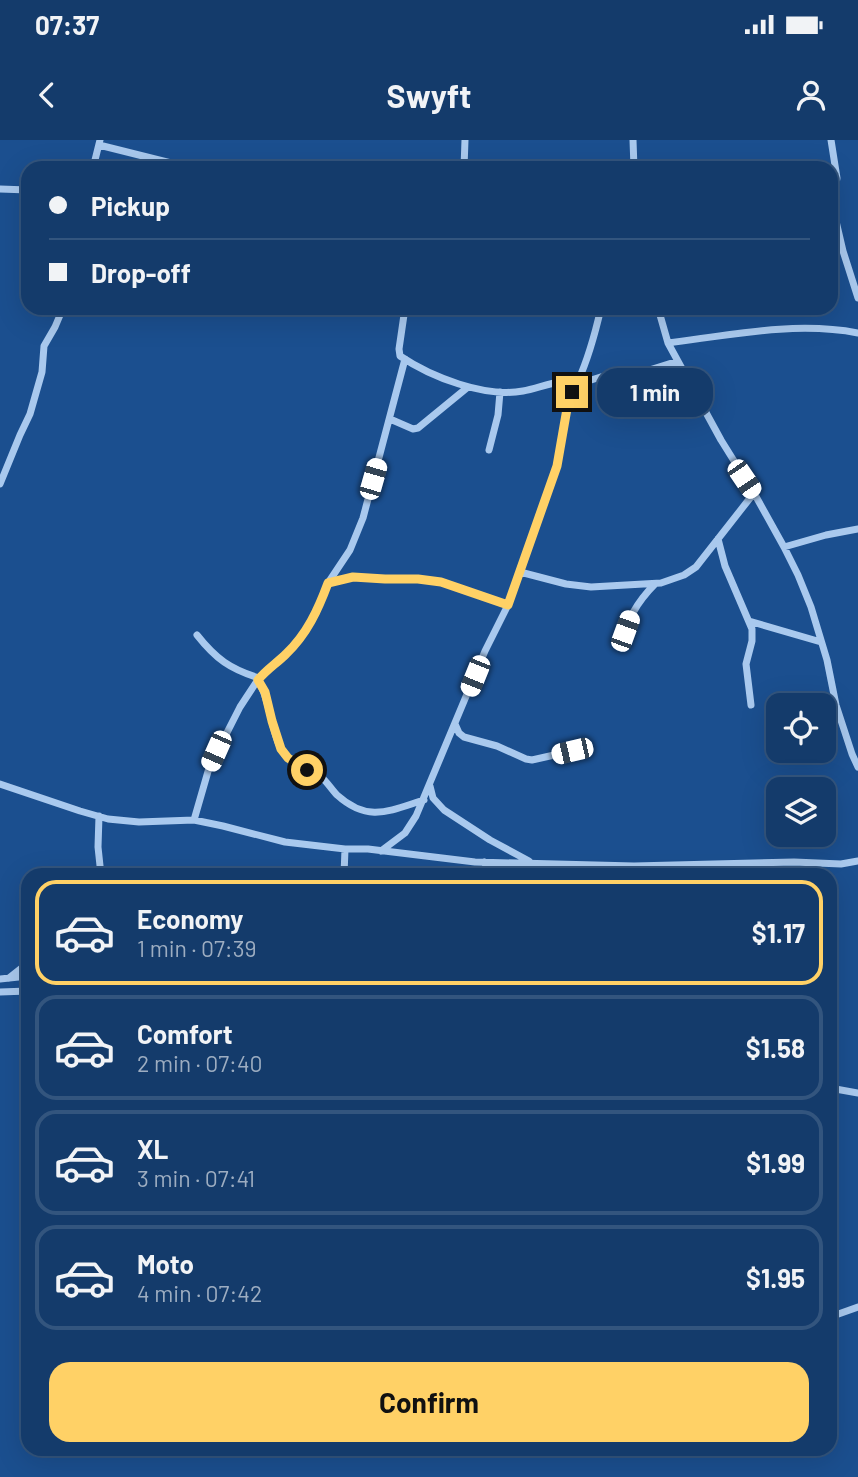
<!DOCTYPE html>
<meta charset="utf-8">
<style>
:root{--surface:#143b6b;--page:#1d4271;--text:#f1f3f6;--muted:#9dadc1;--line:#33557e;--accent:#ffd166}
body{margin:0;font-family:Barlow,sans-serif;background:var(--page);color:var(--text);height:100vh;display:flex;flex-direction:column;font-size:26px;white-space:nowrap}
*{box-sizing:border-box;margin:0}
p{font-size:23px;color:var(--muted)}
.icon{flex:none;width:38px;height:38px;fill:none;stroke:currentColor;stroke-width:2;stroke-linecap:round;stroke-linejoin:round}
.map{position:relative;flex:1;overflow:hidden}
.details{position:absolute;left:21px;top:728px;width:816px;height:588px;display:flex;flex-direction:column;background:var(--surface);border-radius:21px;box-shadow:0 7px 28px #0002,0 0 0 2px var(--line)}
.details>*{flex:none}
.top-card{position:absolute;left:21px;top:21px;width:817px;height:154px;border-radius:21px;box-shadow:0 7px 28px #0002,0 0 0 2px var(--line);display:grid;align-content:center;height:154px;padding:0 28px;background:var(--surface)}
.fabs{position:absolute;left:766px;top:553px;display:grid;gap:14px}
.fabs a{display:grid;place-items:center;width:70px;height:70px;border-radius:14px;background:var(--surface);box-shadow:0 7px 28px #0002,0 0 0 2px var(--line);font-size:35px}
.end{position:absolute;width:32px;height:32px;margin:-16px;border:9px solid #ffd166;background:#111;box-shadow:0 0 0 4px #111}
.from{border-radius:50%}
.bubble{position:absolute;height:49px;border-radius:21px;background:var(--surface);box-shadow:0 7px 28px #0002,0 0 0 2px var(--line);font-size:23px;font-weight:700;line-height:49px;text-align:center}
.car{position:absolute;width:21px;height:42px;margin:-21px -10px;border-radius:9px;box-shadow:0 0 5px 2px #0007;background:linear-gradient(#fff 24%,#345 0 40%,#fff 0 76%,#345 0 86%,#fff 0)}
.top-card b{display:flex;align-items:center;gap:24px;height:66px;font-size:26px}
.top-card b+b{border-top:2px solid var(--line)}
.top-card i{width:18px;height:18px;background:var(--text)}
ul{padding:12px 0 0;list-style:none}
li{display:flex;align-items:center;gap:21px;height:105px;margin:0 14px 10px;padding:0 14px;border:4px solid var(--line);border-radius:21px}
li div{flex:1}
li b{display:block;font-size:26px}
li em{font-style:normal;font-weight:700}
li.selected{border-color:var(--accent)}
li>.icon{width:63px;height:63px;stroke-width:1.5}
.primary-button{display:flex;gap:14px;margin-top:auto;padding:14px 28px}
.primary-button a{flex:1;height:80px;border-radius:21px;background:var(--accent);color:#111;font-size:28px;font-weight:700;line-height:80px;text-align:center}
.status{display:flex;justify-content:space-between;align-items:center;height:49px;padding:0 35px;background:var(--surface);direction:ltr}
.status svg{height:19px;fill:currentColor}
header{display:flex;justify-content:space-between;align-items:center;height:91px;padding:0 28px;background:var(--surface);font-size:32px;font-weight:700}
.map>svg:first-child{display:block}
</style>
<div class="status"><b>07:37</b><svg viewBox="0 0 49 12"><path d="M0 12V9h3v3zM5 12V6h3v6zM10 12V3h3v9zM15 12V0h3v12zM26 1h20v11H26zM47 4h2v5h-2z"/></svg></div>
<header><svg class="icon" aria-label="back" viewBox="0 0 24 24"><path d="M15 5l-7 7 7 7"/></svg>Swyft<svg class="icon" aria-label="person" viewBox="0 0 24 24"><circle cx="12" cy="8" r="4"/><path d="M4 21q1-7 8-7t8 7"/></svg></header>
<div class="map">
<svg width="858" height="1337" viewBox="0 0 858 1337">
<rect width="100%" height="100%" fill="#1b4f8f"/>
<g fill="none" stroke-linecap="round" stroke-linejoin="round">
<path stroke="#a9c9ee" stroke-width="7" d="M633,0L634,28
M831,0L837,38L832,64L843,111L858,158
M99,5L191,28
M93,28L100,0
M464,28L465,0
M0,49L28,50
M405,168L399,209L400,216C431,237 485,258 523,251C543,247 563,237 582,243
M658,168L668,203L721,300L754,353L784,407L798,435L811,467L827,520L836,565L852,614L858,627
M668,203C730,195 796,181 858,193
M578,241C589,217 595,194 601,168
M390,279L413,289L418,288L468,247
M489,310L498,275L500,252
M0,344L20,295L30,274L42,232L44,206L55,187L63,168
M718,399L725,426L752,489V501L746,524L751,565
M784,407L826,395L858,389
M520,432L566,444L591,447L661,443L684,435L696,427L754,353
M328,443L353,437L385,439H417L441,442L508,465
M749,481L821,502
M197,495C216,519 230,529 259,538
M619,505C629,479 635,464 655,444
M258,540C270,560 270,585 280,607C290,627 304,624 319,635C326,640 331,649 337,655C368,683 389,671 424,660
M455,584L459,593L464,597L497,606L526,619L532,620L572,611
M0,644L80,671L108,679L139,682L194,680L223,686L285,702L345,709H368L475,722L634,726L794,722L841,724L858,721
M430,646L433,658L444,670L490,700L529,721
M99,676L98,707L101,735
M194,680L209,628L240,567L259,538L288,512L300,499L316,473L328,443L350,410L363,378L405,219
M381,711L405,693L416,676L485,511L508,465L520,432L557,326L568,263L572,252L578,246L588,241L607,235L643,232L678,221
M484,722L491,735
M344,735L345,709
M9,838L28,823
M0,839L28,836
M0,852L28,851
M830,948L858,953
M830,1177L858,1167"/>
</g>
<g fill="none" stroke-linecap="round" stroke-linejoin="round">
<path stroke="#ffd166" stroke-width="9" d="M307,630L288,618L281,609L272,581L265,552L258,540C266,530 277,523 286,514C307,494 318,470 328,443L353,437L385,439H418L441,442L508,465L557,326L568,263L572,252"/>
</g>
</svg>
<div class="fabs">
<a><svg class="icon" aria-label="locate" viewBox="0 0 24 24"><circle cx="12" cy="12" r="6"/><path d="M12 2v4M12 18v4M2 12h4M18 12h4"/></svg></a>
<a><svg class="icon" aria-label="layers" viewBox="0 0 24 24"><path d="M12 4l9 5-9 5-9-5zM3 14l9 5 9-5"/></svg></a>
</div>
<i class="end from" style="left:307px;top:630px"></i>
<i class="end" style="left:572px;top:252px"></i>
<div class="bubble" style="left:597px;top:228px;width:116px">1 min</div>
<i class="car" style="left:373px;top:339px;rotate:16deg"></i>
<i class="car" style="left:744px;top:339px;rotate:146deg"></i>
<i class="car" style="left:625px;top:491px;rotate:20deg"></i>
<i class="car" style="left:475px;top:536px;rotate:202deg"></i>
<i class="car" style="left:216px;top:611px;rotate:204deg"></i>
<i class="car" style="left:572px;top:611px;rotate:257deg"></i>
<div class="top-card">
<b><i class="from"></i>Pickup</b>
<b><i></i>Drop-off</b>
</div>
<section class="details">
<ul>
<li class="selected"><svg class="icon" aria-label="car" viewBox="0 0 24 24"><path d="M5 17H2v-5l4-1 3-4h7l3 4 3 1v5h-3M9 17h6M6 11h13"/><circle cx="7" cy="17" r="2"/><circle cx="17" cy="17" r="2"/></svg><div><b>Economy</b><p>1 min · 07:39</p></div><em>$1.17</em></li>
<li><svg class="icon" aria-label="car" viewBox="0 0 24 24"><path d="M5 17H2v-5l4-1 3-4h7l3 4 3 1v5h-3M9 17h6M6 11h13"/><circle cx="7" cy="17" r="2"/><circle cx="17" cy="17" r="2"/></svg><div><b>Comfort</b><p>2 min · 07:40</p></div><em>$1.58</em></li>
<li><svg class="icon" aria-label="car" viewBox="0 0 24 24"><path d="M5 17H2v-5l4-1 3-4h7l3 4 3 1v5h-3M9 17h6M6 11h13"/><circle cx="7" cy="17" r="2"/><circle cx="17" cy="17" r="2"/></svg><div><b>XL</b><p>3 min · 07:41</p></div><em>$1.99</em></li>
<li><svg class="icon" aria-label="car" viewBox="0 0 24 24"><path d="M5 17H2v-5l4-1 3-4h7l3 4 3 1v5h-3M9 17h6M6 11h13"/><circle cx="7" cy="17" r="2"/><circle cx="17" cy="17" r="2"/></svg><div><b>Moto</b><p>4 min · 07:42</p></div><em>$1.95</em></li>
</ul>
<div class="primary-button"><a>Confirm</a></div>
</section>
</div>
